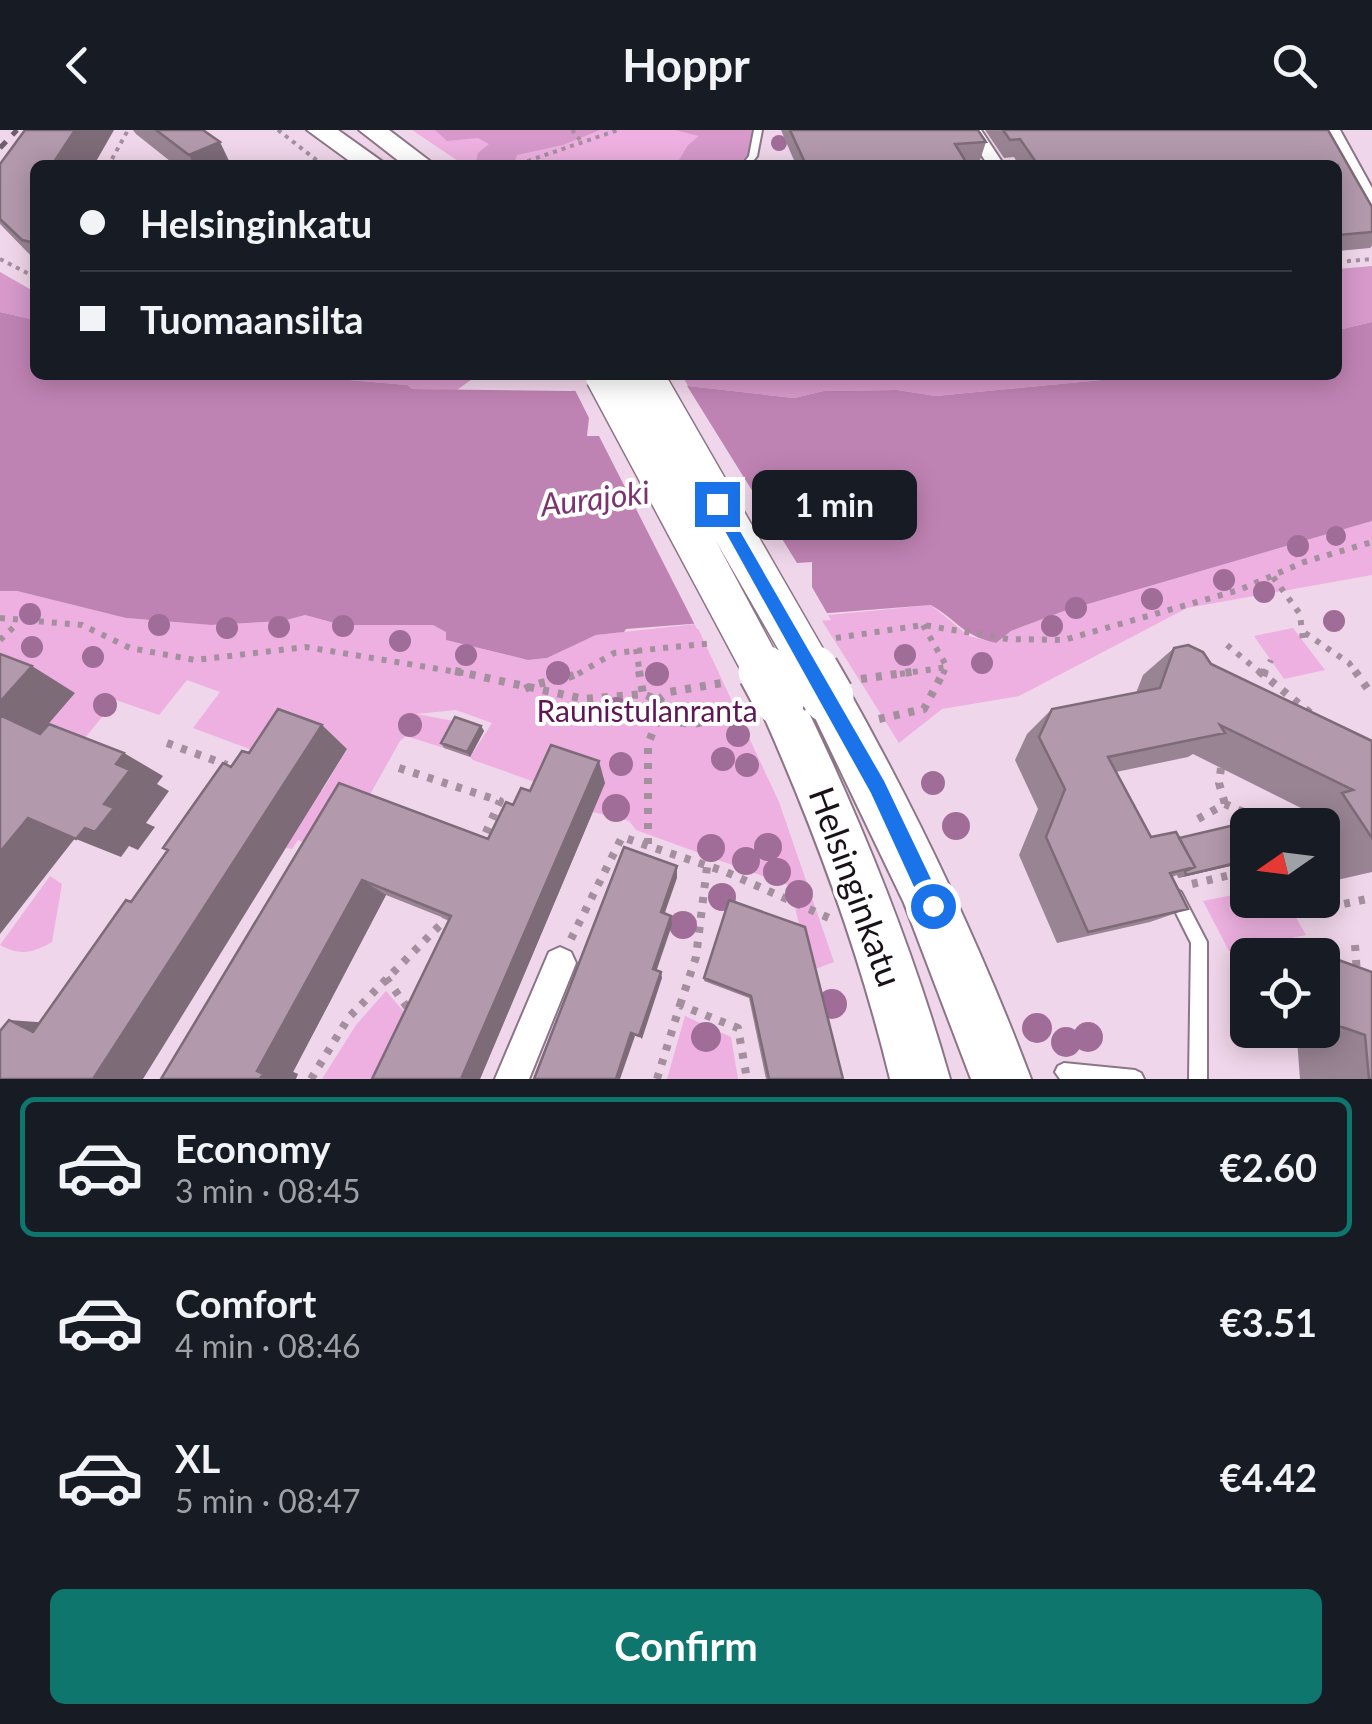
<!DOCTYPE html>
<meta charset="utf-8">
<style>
:root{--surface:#171b24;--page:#242831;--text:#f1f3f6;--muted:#9ea1a6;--line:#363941;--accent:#0f766e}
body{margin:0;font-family:Lato,sans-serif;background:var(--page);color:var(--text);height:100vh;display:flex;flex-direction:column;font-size:38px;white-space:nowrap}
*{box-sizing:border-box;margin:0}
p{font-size:32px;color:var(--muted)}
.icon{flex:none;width:55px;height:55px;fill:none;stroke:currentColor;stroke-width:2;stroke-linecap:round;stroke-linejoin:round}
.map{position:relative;height:949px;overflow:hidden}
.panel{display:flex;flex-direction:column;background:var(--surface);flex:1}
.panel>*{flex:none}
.banner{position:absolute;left:30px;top:30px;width:1312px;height:220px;border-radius:15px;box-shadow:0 5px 25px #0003;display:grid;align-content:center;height:220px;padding:0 50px;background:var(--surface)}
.needle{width:65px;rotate:256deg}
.controls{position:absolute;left:1230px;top:678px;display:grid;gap:20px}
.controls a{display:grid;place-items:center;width:110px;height:110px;border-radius:15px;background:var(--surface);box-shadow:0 5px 25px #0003;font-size:50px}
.end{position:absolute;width:45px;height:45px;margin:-22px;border:12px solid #1a73e8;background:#fff;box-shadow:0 0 0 5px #fff}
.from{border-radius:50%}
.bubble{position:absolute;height:70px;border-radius:15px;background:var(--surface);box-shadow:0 5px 25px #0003;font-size:32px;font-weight:700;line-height:70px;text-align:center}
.banner b{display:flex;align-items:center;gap:35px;height:95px;font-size:38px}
.banner b+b{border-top:2px solid var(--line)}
.banner i{width:25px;height:25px;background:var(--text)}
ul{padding:18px 0 0;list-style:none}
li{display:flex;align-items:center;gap:30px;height:140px;margin:0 20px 15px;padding:0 30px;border:5px solid transparent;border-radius:15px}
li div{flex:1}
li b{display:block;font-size:38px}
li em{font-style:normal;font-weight:700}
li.on{border-color:var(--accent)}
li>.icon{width:90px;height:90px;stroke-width:1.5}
.action{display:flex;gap:20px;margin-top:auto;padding:20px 50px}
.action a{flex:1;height:115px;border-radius:15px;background:var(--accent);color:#fff;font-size:40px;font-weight:700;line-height:115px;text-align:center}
header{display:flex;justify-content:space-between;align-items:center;height:130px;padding:0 50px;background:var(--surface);font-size:45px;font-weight:700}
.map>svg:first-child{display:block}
</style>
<header><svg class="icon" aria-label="back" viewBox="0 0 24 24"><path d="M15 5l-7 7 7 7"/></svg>Hoppr<svg class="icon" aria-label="search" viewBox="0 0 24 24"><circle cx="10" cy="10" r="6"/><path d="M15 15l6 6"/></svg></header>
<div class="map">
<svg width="1372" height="949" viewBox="0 0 1372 949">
<rect width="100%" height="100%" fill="#f0d6ea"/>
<path fill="#edb0e0" d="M412,0H752L749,23L739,35H464Z
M1372,391V445L1187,478L1019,566L942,579L899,613L819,486L931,475L969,506L996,513L1011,501L1064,481Z
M0,461H17L126,488L211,495L283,491L305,485L342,495H433L447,502L446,510L528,530L547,528L596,505L696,494L779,672L834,832L810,841L790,756L636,700L629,691L593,682L604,653L552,658L473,630L470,627L492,593L456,580L416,584L459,592L444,618L406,606L400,611L336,725L298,710L292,719L286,718L311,677V657L322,661L347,619L306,604L287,633L193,598L220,562L187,550L159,585L116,570L52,648L0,569Z
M1293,498L1325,540L1284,549L1254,506Z
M50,746L62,754L52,812C33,823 20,826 0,815Z
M1247,762L1248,770H1286L1306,805L1229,821L1203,771Z
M386,861L405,883L379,949H322L356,895Z
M685,886L731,907L738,949H667Z"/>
<path fill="#d699ca" d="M435,0H600L563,15L517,25L515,31L521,35L476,32L478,23L489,14L478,8L447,11Z
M675,0H752L749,23L739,35H676L688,15L699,6Z
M1372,136V192L1338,200V139Z
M0,142L35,162V190L0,182Z
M292,245H502L475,247L457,260L412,259L406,255Z
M682,245H1153L936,266L897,260L824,261L794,268L688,256Z"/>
<path fill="#bf83b3" d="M0,182L35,190V245H292L407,255L412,259L570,261L688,256L794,268L824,261L897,260L936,266L1153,245H1338V200L1372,192V391L1064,481L1011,501L996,513C961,505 960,492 931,475L626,499L624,502L596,505L547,528L528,530L446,510V502L433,495H342L305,485L283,491L211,495L126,488L17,461H0Z"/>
<path fill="#f0d6ea" d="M684,251L797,433L812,432V457L831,490L697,499L599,306H587L589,288L573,256Z"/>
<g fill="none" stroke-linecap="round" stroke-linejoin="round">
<defs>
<path id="service" d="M754,0H762L757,26L750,35H742L749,26Z
M1176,759L1181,762L1207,812V949H1189L1191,813L1168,767L1171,762Z
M1064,933L1135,940L1141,943L1144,949H1060L1055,942L1058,936Z"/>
<path id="minor" d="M965,0H981L1004,35H988Z
M1324,0H1340L1372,58V78L1364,73Z
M560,817L571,822L576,833L529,949H495L549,822Z"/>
<path id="primary" d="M307,0H338L387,35H355Z
M359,0H389L435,35H404Z
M828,546L844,552C916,680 979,811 1031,949H971L904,773L805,567L812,552Z
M779,548L795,554C858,682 911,812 950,949H890C858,817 812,693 756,569L763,554Z"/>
</defs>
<use href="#service" stroke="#8d7588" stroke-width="4"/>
<use href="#minor" stroke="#8d7588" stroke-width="4"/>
<use href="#primary" stroke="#8d7588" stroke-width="4"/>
<path stroke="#a38f9e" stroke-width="4" stroke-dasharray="4 5" stroke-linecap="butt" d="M278,0L319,32
M572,0L580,10
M112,29L128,0
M519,34L618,0
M0,129L35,147
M1338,132L1372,129"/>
<path stroke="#a38f9e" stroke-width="6" stroke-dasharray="5 8" stroke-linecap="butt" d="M1295,422L1304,432
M1273,447L1300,484L1303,511
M0,488L82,495L130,518L195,530L306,517L469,544
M923,495L947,537
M1305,503L1349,533L1357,544
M836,508L923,495L1008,509L1064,510L1239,460L1304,432L1372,412
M0,510L18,493
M1227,515L1262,544
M636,519L640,544
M578,544L614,523L714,513
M900,544L947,537
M943,544L946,538
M1264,544L1271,530"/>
<path stroke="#a38f9e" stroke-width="8" stroke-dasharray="6 9" stroke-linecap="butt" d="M455,541L584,569L643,564L658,570L677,592L692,594L743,586
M639,541L643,564
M1259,541L1310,583
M1355,541L1372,565
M1263,546L1265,541
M861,549L918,541
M525,559C545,549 563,552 582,541
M658,570L669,562L728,552
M879,589L924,579L944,541
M167,613L227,635
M399,638L500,671L482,711
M1221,638L1219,653L1225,674
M1198,689L1225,674L1274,695
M1274,694L1295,683
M648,714V614L662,579
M1192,754L1248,741
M1319,770L1324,778L1372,768
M571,809L622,707L726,742L829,788
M1355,815L1357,844
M386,848L410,881
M680,875L696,827L707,737
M311,949L349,887L445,790L449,781
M657,949L680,875L738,898L747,949"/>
<use href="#service" fill="#fff" fill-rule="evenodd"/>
<use href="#minor" fill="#fff" fill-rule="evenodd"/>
<use href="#primary" fill="#fff" fill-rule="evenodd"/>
<path stroke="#6e5e6b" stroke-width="5" stroke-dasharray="9 9" stroke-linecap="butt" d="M0,18L17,0"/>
<defs>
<path id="primary-bridge-far1" d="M605,245L765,544
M643,245L815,544"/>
<path id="primary-bridge" d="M764,541L779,569
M813,541L828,567"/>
</defs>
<use href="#primary-bridge-far1" stroke="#8d7588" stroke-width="42" stroke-linecap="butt"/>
<use href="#primary-bridge" stroke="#8d7588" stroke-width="55" stroke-linecap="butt"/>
<use href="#primary-bridge-far1" stroke="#fff" stroke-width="39"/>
<use href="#primary-bridge" stroke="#fff" stroke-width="51"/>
</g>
<g fill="#a06d98">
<circle cx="779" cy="13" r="8"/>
<circle cx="1336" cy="406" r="10"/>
<circle cx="1298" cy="416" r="11"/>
<circle cx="1224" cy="450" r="11"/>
<circle cx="1264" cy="462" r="11"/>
<circle cx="1152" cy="469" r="11"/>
<circle cx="1076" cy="478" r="11"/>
<circle cx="30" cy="484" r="11"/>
<circle cx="1334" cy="491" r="11"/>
<circle cx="159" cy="495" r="11"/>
<circle cx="343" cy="496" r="11"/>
<circle cx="1052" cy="496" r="11"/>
<circle cx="279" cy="497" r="11"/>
<circle cx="227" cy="498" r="11"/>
<circle cx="400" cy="511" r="11"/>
<circle cx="32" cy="517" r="11"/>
<circle cx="466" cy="525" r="11"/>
<circle cx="905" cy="525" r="11"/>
<circle cx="93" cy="527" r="11"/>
<circle cx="982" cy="533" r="11"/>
<circle cx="558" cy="543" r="12"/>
<circle cx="657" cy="544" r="12"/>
<circle cx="105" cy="575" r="12"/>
<circle cx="616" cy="579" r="12"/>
<circle cx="410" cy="595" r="12"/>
<circle cx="738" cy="605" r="12"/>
<circle cx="723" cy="629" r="12"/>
<circle cx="621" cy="634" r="12"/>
<circle cx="747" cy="635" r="12"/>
<circle cx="933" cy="653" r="12"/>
<circle cx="616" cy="678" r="14"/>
<circle cx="956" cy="696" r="14"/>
<circle cx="768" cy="717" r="14"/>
<circle cx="711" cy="718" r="14"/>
<circle cx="746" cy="731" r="14"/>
<circle cx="777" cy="742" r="14"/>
<circle cx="799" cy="764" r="14"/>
<circle cx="722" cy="767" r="14"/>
<circle cx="683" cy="795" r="14"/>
<circle cx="832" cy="874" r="15"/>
<circle cx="1037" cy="898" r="15"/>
<circle cx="706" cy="907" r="15"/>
<circle cx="1088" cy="907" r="15"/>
<circle cx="1066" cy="912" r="15"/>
</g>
<path fill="#998494" d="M133,0H203L231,35H175L136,4Z
M781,0H978L986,12L980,30L966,31L968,35H796Z
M985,0H1328L1372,77V116L1370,118L1338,121V35H1019L1014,27L1004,28Z
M0,34L35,35V130L0,94Z
M1174,518L1372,611V742L1337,750L1322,727V695H1303L1295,683L1303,679L1193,624L1188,627L1116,642L1151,707L1179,708L1248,732L1178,748L1177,745L1172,747L1188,779L1150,792L1057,813L1019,725L1038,679L1015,630L1027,604L1052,579L1136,563L1143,545Z
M481,596L484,601L470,627L444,618L441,613Z
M339,653L488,709L513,675L530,661L605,653L480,949H372L449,790L386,765L293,942L298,944L161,949Z
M729,770L843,949H766L749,868L704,851Z
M1333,828L1372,842V949H1300L1297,909L1274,901V900H1322V830Z"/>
<path fill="#7d6b78" d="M75,0H114L94,35H52Z
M220,12L231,35H194L189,25Z
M32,536L75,563L38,606L0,586V572Z
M322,595L347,619L143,949H93Z
M481,596L484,601L470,627L467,622Z
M124,623L163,646L157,654L169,661L146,693L155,697L138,720L129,716L121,727L76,709L104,674L116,634Z
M599,631L605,653L480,949H461Z
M28,688L76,707L0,804V722Z
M1248,730V732L1178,748L1186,745Z
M677,736V748L662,791L661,782Z
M362,750L386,765L293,942L298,944L296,949H260L257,941Z
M671,786L672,795L655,845L653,839Z
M661,842L662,848L642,909L639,906Z
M9,890L64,894L33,902Z
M631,903L635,906L620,949H616Z"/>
<path fill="#b299ac" stroke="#7d6b78" stroke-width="2.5" d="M25,0H75L52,35H35V113L22,110L0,89V34Z
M156,0H203L220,12L189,25Z
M790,0H978L986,12L955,14L968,35H806Z
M1003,0H1328L1372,77V102L1338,105V35H1038L1020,9L1010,10Z
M1188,515L1203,522L1211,534L1372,611V708L1342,663L1353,660L1220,595L1225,603L1108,627L1151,707L1176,702L1195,737L1170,743L1188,779L1088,802L1046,707L1065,659L1039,607L1052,579L1160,558L1174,518Z
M0,524L32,536L0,572Z
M278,579L322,595L93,949H0V901L9,890L33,902L126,770L131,772L168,720L163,718L223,633L231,637L242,621L249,623Z
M0,585L40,604L49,594L124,623L116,634L130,640L104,674L114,678L95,702L85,698L76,709L28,688L0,722Z
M455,587L481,596L467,622L441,613Z
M551,615L599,631L461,949H372L451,786L362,750L257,941L263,944L260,949H161L339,653L488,709L506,672L513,675L521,658L530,661Z
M1239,694L1248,708V730L1186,745L1185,741L1195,737L1179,708Z
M624,717L677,736L661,782L671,786L653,839L661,842L639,906L631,903L616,949H534Z
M729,770L805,797L843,949H769L751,866L704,848Z
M1333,828L1372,842V949H1369L1365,905L1339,896Z"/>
<path fill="#1a73e8" d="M717,368L722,370L884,651L940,768V783H926L871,663L710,374Z"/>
<g text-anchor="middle" stroke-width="8" stroke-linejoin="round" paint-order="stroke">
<g font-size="30" fill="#5e1754" stroke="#fff">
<text x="647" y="592">Raunistulanranta</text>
</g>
<g font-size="32" font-style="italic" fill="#7c3471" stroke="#fff">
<text transform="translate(595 369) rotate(-7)" y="11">Aurajoki</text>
</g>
<g font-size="35" fill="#1b1219" stroke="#fff">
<text transform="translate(855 757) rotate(70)" y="12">Helsinginkatu</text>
</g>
</g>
</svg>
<div class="controls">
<a><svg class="needle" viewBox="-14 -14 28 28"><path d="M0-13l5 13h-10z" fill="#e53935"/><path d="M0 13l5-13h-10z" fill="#9ea1a6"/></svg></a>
<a><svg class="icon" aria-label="locate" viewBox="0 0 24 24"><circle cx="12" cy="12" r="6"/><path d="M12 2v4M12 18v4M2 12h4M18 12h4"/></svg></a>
</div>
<i class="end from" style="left:933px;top:776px"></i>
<i class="end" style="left:717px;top:374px"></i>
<div class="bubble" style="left:752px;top:340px;width:165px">1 min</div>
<div class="banner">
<b><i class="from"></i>Helsinginkatu</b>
<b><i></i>Tuomaansilta</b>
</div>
</div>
<section class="panel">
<ul>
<li class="on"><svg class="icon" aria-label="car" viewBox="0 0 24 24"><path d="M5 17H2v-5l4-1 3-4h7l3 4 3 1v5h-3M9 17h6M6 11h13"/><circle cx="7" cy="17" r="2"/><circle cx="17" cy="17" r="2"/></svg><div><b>Economy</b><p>3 min · 08:45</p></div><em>€2.60</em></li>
<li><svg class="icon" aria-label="car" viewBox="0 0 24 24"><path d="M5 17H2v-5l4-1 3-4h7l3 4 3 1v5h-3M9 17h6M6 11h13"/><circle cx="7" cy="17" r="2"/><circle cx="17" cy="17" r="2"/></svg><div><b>Comfort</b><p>4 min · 08:46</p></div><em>€3.51</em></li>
<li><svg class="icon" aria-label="car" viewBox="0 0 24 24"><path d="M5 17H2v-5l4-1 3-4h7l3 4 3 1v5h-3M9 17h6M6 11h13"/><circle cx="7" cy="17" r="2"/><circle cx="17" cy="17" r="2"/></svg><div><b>XL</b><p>5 min · 08:47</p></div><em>€4.42</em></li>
</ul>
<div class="action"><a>Confirm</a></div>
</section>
